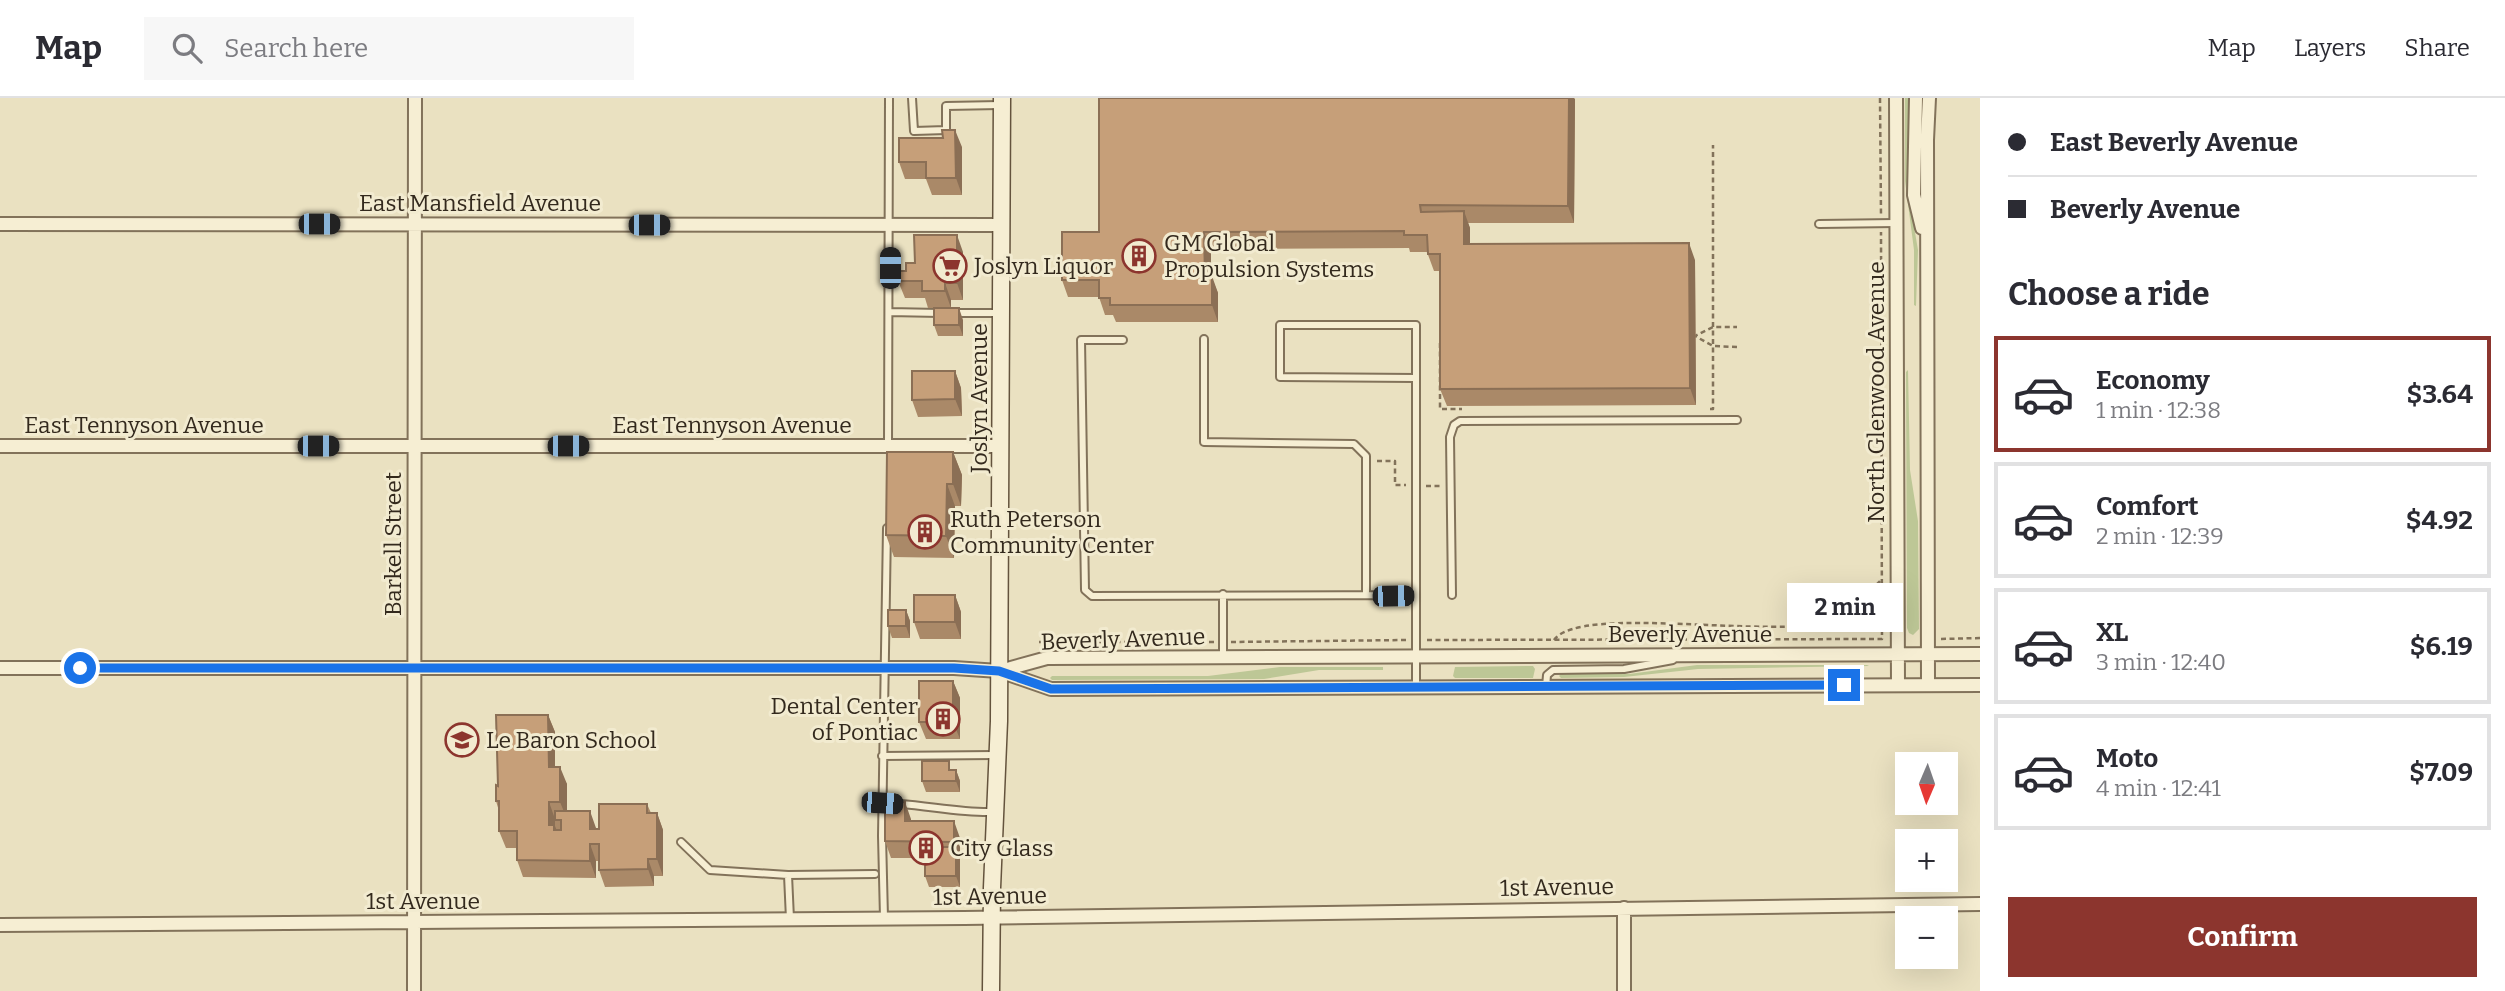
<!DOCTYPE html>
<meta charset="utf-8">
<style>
:root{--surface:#fff;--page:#f7f7f7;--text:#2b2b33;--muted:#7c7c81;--line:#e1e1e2;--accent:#8c352e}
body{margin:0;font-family:Bitter,serif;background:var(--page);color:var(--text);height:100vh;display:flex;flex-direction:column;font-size:26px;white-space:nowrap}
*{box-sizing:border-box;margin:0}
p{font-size:23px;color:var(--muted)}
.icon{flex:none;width:38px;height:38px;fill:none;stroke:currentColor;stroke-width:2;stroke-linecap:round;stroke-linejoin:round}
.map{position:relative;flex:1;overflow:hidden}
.details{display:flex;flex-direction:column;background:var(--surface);width:525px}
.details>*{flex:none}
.banner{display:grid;align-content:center;height:154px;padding:0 28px;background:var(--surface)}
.needle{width:46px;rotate:182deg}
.fabs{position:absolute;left:1895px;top:654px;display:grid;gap:14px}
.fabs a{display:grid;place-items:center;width:63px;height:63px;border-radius:0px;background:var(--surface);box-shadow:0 7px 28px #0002;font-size:35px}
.end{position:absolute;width:32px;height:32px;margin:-16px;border:9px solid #1a73e8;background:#fff;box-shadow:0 0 0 4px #fff}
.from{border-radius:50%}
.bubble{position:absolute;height:49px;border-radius:0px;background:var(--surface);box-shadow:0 7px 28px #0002;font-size:23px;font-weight:700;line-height:49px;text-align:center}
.car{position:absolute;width:21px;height:42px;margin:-21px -10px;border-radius:9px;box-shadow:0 0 5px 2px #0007;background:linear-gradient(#222 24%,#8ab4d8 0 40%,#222 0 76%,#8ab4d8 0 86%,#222 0)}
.banner b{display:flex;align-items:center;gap:24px;height:66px;font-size:26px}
.banner b+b{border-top:2px solid var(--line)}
.banner i{width:18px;height:18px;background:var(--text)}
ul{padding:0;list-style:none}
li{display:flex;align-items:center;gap:21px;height:116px;margin:0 14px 10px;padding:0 14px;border:4px solid var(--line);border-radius:0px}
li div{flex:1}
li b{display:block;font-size:26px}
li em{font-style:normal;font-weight:700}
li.selected{border-color:var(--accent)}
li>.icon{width:63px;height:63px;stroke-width:1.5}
h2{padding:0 28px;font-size:32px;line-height:84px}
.cta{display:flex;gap:14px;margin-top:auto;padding:14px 28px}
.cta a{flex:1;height:80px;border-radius:0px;background:var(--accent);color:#fff;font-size:28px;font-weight:700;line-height:80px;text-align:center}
header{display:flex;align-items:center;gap:42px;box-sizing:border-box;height:98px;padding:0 35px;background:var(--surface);border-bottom:2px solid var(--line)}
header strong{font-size:33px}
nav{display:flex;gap:38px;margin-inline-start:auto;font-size:24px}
.search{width:490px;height:63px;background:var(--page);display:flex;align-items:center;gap:18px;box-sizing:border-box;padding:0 24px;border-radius:0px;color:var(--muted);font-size:26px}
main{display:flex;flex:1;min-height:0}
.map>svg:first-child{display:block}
</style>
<header>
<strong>Map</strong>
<div class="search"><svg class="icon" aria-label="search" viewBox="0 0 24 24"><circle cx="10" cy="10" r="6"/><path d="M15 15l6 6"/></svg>Search here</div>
<nav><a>Map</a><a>Layers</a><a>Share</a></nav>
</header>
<main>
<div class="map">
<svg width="1980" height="893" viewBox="0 0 1980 893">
<rect width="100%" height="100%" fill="#eae1c1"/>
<path fill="#bdc796" d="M1905,0H1911L1909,99L1918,152L1916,208L1914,207V152L1905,83Z
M1908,272L1910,372L1918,423L1919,531L1913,537L1909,535L1907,530L1906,274Z
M1697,567H1867L1869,568L1698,571L1624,579L1561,580L1559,578L1561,576H1629Z
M1533,568L1535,571L1533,580H1455L1453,578L1455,569Z
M1280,569H1383V572H1319L1264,581L1052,582L1050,580L1052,578H1208Z"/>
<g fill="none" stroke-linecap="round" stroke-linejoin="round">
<defs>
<path id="lane" d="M912,0L914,33L946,32V8L1000,7
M1819,126L1896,125
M889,214L940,215
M955,215H1000
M1204,241V344L1354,346L1366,358V497
M1123,242H1081L1085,492L1092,498L1416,497
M888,350L889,0
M1223,496V560
M1452,497L1450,339L1454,327L1460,323L1737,322
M1416,589V227H1280V279L1416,280
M1546,589L1547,577L1553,572L1624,571L1673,562
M882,658L995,657
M900,706C931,708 961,715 993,714
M681,744L710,772L788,777L790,821
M788,777L875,776
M884,820L882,738L887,430"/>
<path id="street" d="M1896,0L1898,587
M1916,0L1914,97L1922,130
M0,126L1002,127
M0,348H1001
M0,570H954L999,573L1051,591L1980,587
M1000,573L1047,560L1980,556
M1928,587L1927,42L1929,0
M1624,810V893
M0,827L964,820L1980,806
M414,893L415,0"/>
<path id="secondary" d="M991,893L992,790L999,623L1002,0"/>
</defs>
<use href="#lane" stroke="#82725a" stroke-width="10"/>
<use href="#street" stroke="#82725a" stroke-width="16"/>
<use href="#secondary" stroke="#64533d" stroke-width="19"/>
<path stroke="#82725a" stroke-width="2.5" stroke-dasharray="5 3.5" stroke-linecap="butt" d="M1880,0L1881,117
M1440,245V311H1462
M1737,249L1713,248L1695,238L1713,229H1737
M1710,311H1713V47
M1377,363H1395V387H1406
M1426,388H1441
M1941,541L1980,540
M1427,542L1882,541L1881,134
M1554,542C1580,505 1780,543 1833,522C1853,514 1867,496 1882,481
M1039,544H1214
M1231,544L1407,542"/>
<use href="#lane" stroke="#f6eed3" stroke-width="6"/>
<use href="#street" stroke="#f6eed3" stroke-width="12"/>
<use href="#secondary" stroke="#f6eed3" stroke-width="16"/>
</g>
<path fill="#aa8968" d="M1575,1L1574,125H1468L1470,130V146L1695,162L1696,307L1447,308L1440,291V173H1434L1427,154H1410L1409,150L1211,151V178L1218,195V224H1116L1113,217H1105L1099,199H1068L1062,182L1099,134Z
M962,49V97H932L926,81H905L899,64Z
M963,154V202H951V210H928L925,200H905L898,183L915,165Z
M963,222V238H938L934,227Z
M955,273L961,290L962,318L918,319L912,302Z
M953,354L962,377L961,408H955L954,460L894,459L886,437Z
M955,497L961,514V541H920L914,524Z
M906,512L910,523V540H892L888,528Z
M953,583L960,600V641H926L919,624Z
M548,617L555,634V669L567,686V713L596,730V731H599L647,706L651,715H657L663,732V778H654V788L605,789L599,772V763H596V780L523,779L517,762V750H506L499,733V713L496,703L498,688Z
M952,672H956L960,683V694H926L922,683Z
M911,721V723L960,740V789H929L925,778V760H891L885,743Z"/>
<path fill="#8b6f55" d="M1569,0H1574L1575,1L1574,125L1568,108Z
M955,32L962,49V97L956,80Z
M1464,113L1470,130V163L1464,146Z
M1204,134L1211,151V195L1205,178Z
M957,137L963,154V202L957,185Z
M1689,145L1695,162L1696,307L1690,290Z
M1212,178L1218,195V224L1212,207Z
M945,185L951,202V210L945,193Z
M959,210L963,222V238L959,227Z
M955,273L961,290L962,318L955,301Z
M953,354L962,377L961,408L953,386Z
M947,386L955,408L954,460L946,438Z
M955,497L961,514V541L955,524Z
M906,512L910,523V540L906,528Z
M953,583L960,600V641L953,624Z
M548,617L555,634V686L549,669Z
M560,669L567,686V721L560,704Z
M956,672L960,683V694L956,683Z
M549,704L555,721V728L561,744L549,727Z
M905,704L911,721V740L905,723Z
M590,713L596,730V746L590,731Z
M657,715L663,732V778L657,761Z
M954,723L960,740V789L956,778V749L954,744Z
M590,746L596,763V780L590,763Z
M648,761L654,778V788L648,771Z"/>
<path fill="#c69f79" stroke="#8b6f55" stroke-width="2" d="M1099,0H1569L1568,108L1420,107L1421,114L1464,113V146L1689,145L1690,290L1440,291V156H1428L1427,137H1404V133L1204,134L1205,178H1212V207H1110V200H1099V182H1062V134H1099Z
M942,32H955L956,80H926V64H899V40H943Z
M914,137H957V185H945V193H922V183H898L899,173H906V165H915Z
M934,210H959V227H934Z
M912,273H955V301L912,302Z
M887,354H953V386H947L946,438L886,437Z
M914,497H955V524H914Z
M888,512H906V528H888Z
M919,583H953V624H919Z
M496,617H548L549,669H560V704H549V727H554V732H561V722H555V713H590V731H599V706H647V715H657V761H648V771L599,772V746H590V763L517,762V733H499V703H496V687L498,688Z
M922,663H949V672H956V683H922Z
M885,704H905V723H954V744L885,743Z
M925,749H956V778H925Z"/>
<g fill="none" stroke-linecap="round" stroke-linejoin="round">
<path stroke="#1a73e8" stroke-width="9" d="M80,570H954L999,573L1051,591L1844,587"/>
</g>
<defs>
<symbol id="building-ring" viewBox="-11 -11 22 22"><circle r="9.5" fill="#f2ebd0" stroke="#8c352e" stroke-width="1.5"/><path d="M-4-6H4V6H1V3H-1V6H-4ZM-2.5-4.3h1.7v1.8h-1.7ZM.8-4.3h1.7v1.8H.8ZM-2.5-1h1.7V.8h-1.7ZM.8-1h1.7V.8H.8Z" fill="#8c352e"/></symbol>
<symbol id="supermarket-ring" viewBox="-11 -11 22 22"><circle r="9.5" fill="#f2ebd0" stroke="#8c352e" stroke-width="1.5"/><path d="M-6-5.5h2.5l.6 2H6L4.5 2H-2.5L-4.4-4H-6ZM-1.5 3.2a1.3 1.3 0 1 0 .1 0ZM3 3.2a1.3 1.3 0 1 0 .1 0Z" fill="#8c352e"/></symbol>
<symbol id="school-ring" viewBox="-11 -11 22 22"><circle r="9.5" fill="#f2ebd0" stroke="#8c352e" stroke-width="1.5"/><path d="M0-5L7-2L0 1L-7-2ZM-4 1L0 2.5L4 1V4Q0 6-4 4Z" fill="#8c352e"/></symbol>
</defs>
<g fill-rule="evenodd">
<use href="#building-ring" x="1120" y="139" width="38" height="38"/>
<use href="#supermarket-ring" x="931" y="149" width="38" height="38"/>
<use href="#building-ring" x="906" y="415" width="38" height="38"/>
<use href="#building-ring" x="924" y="602" width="38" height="38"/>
<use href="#school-ring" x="443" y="623" width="38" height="38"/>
<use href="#building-ring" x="907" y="731" width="38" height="38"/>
</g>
<g text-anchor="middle" stroke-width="6" stroke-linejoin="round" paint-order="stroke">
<g font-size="23" fill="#33291d" stroke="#f2ebd0">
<text x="480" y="113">East Mansfield Avenue</text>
<text transform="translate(1876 294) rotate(-90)" y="8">North Glenwood Avenue</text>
<text transform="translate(979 300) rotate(-90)" y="8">Joslyn Avenue</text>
<text x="144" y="335">East Tennyson Avenue</text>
<text x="732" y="335">East Tennyson Avenue</text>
<text transform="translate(393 446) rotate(-90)" y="8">Barkell Street</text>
<text x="1690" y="544">Beverly Avenue</text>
<text transform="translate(1123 541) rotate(-2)" y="8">Beverly Avenue</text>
<text transform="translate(1557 789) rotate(-1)" y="8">1st Avenue</text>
<text transform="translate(990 798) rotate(-1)" y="8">1st Avenue</text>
<text x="423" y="811">1st Avenue</text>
</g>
<g font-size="23" fill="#33291d" stroke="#f2ebd0" text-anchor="start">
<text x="1164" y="153">GM Global<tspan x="1164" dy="26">Propulsion Systems</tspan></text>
<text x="974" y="176">Joslyn Liquor</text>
<text x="950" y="429">Ruth Peterson<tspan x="950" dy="26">Community Center</tspan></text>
<text x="918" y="616" text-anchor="end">Dental Center<tspan x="918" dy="26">of Pontiac</tspan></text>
<text x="486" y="650">Le Baron School</text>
<text x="950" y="758">City Glass</text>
</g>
</g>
</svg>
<div class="fabs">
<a><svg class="needle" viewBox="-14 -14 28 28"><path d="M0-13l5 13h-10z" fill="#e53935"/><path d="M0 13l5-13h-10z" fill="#7c7c81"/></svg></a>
<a>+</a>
<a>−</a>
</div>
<i class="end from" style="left:80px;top:570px"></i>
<i class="end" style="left:1844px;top:587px"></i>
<div class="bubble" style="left:1787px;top:485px;width:116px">2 min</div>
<i class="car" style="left:319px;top:126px;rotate:90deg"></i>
<i class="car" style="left:649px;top:127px;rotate:90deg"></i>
<i class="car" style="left:890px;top:170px;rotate:0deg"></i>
<i class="car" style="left:318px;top:348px;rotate:90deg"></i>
<i class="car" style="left:568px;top:348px;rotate:90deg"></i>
<i class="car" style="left:1393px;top:498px;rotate:89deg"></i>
<i class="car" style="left:882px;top:705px;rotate:94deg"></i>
</div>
<section class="details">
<div class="banner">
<b><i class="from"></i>East Beverly Avenue</b>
<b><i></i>Beverly Avenue</b>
</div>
<h2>Choose a ride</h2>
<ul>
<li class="selected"><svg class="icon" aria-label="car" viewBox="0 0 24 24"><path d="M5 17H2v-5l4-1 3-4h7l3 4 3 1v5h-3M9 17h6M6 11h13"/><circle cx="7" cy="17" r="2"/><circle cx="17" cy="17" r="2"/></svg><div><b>Economy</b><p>1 min · 12:38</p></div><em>$3.64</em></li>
<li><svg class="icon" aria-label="car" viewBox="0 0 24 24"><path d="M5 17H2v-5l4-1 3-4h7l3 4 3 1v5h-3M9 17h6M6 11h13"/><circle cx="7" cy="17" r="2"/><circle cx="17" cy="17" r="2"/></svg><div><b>Comfort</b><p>2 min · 12:39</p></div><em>$4.92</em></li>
<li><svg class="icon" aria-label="car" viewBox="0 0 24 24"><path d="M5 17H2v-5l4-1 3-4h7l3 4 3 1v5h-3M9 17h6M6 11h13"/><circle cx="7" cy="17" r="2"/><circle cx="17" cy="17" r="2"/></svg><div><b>XL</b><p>3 min · 12:40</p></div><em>$6.19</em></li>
<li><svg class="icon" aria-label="car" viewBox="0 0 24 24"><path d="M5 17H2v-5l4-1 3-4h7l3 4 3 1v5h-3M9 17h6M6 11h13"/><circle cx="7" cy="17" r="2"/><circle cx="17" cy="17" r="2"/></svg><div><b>Moto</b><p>4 min · 12:41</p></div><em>$7.09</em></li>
</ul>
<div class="cta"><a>Confirm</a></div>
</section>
</main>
